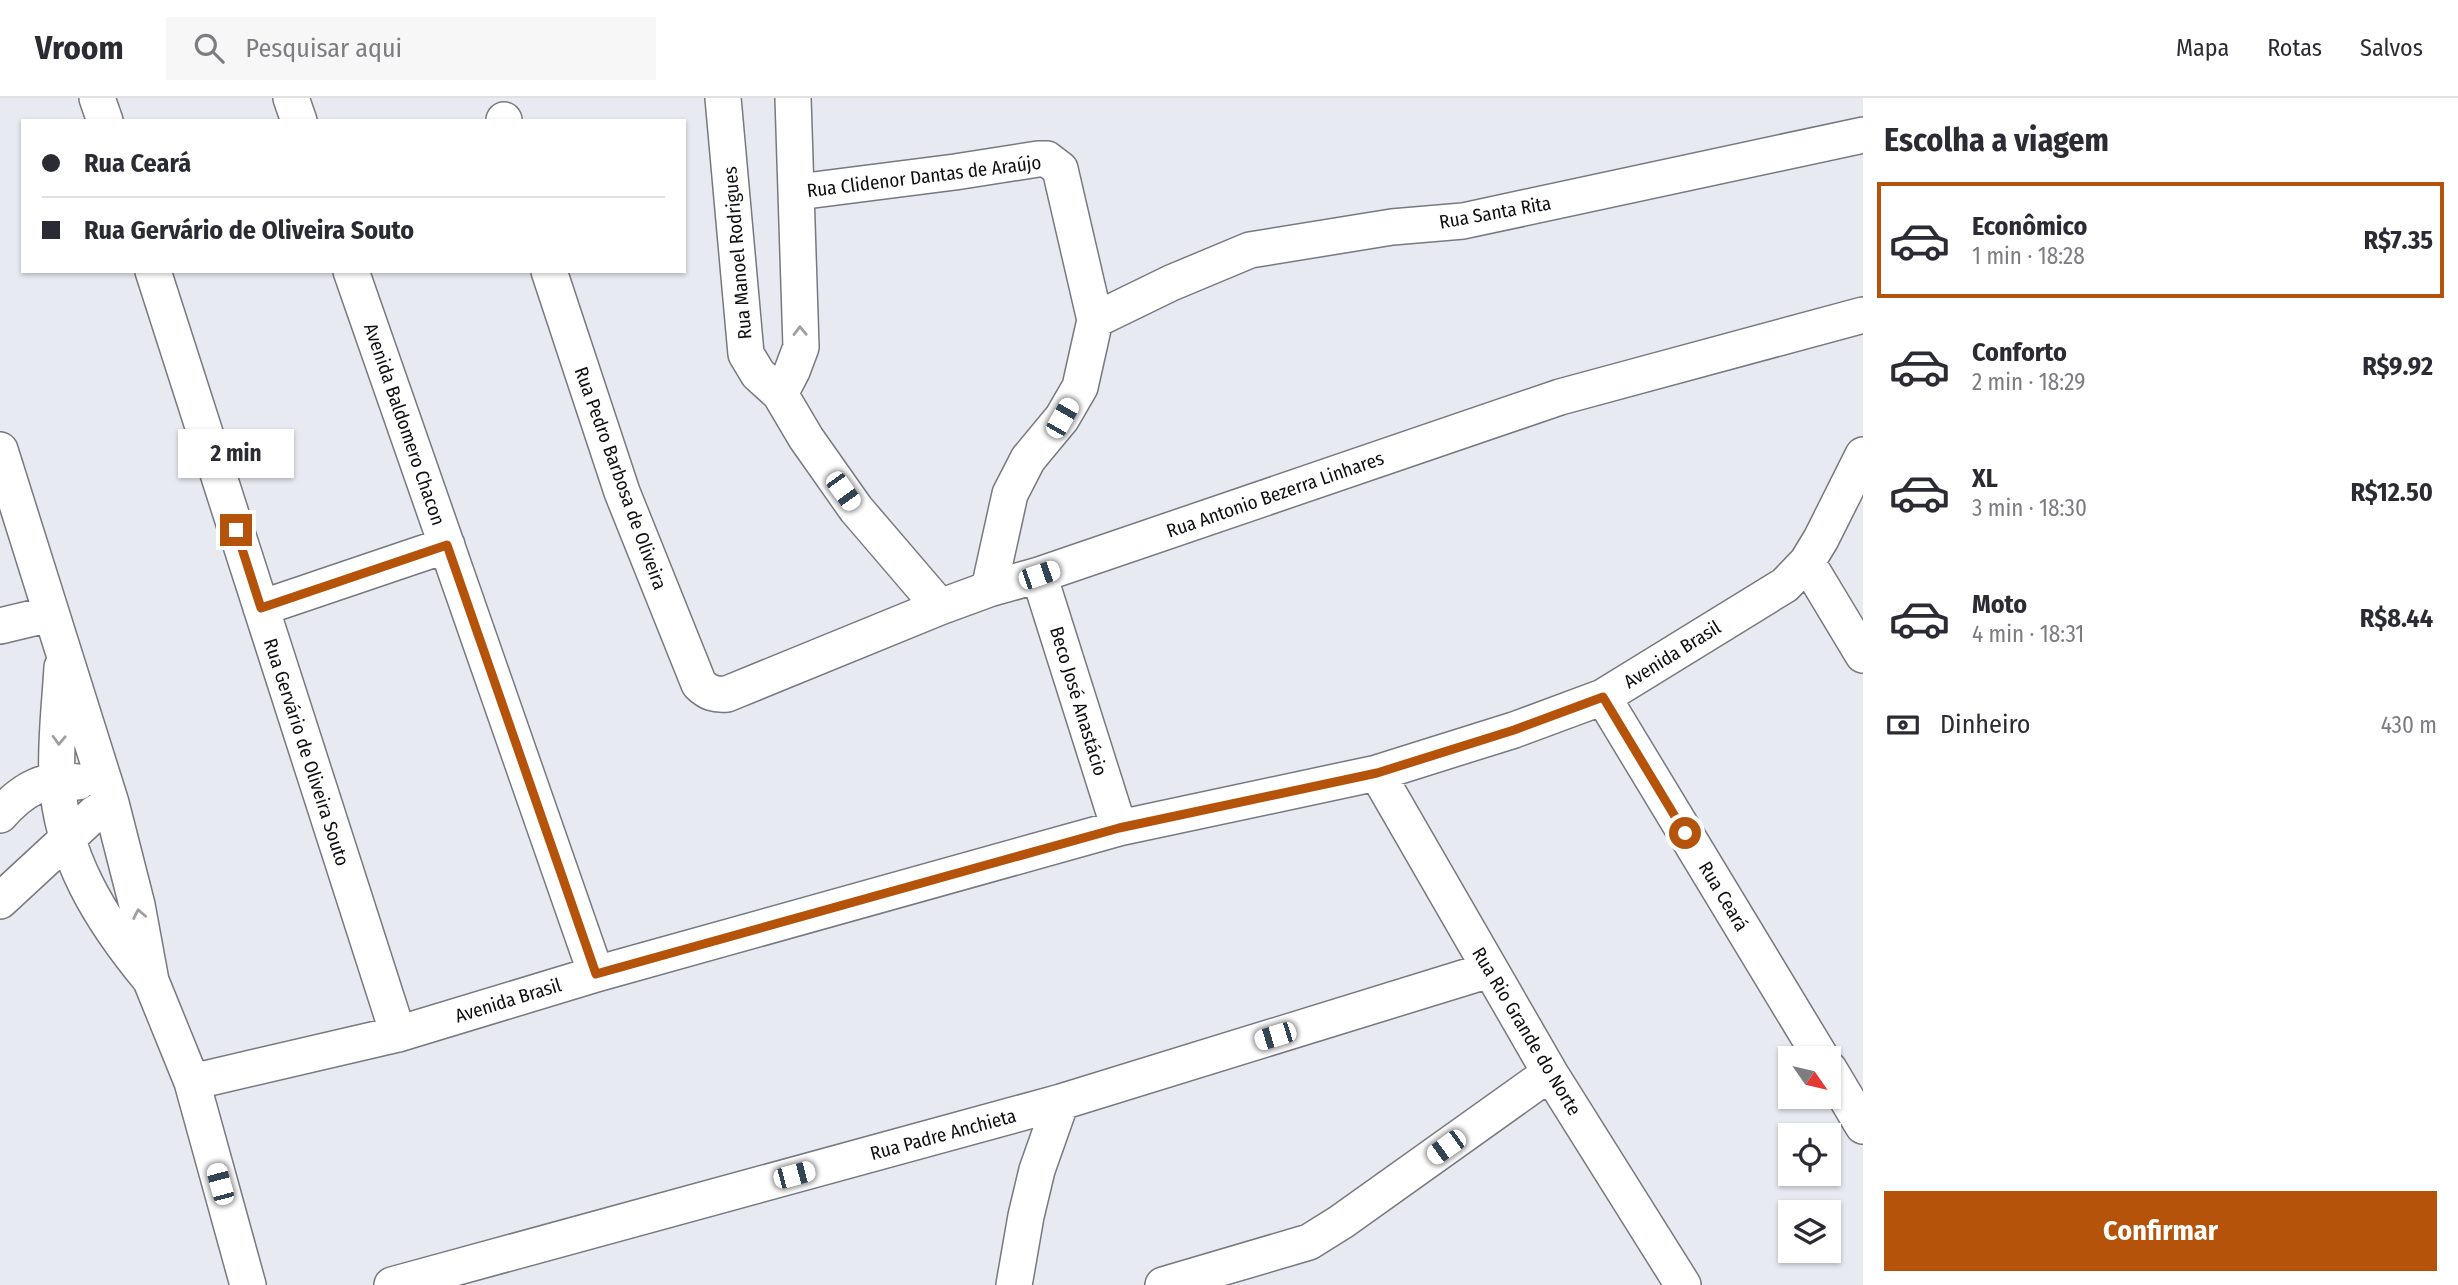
<!DOCTYPE html>
<html lang="pt">
<meta charset="utf-8">
<style>
:root{--surface:#fff;--page:#f7f7f7;--text:#2b2b33;--muted:#7c7c81;--line:#e1e1e2;--accent:#b45309}
body{margin:0;font-family:"Fira Sans Condensed",sans-serif;background:var(--page);color:var(--text);height:100vh;display:flex;flex-direction:column;font-size:26px;white-space:nowrap}
*{box-sizing:border-box;margin:0}
p{font-size:23px;color:var(--muted)}
.icon{flex:none;width:38px;height:38px;fill:none;stroke:currentColor;stroke-width:2;stroke-linecap:round;stroke-linejoin:round}
.map{position:relative;flex:1;overflow:hidden}
.details{display:flex;flex-direction:column;background:var(--surface);width:595px}
.details>*{flex:none}
.hud{position:absolute;left:21px;top:21px;width:665px;height:154px;border-radius:0px;box-shadow:0 2px 5px #0004;display:grid;align-content:center;height:154px;padding:0 21px;background:var(--surface)}
.needle{width:46px;rotate:124deg}
.buttons{position:absolute;left:1778px;top:948px;display:grid;gap:14px}
.buttons a{display:grid;place-items:center;width:63px;height:63px;border-radius:0px;background:var(--surface);box-shadow:0 2px 5px #0004;font-size:35px}
.end{position:absolute;width:32px;height:32px;margin:-16px;border:9px solid #b45309;background:#fff;box-shadow:0 0 0 4px #fff}
.from{border-radius:50%}
.bubble{position:absolute;height:49px;border-radius:0px;background:var(--surface);box-shadow:0 2px 5px #0004;font-size:23px;font-weight:700;line-height:49px;text-align:center}
.car{position:absolute;width:21px;height:42px;margin:-21px -10px;border-radius:9px;box-shadow:0 0 5px 2px #0007;background:linear-gradient(#fff 24%,#345 0 40%,#fff 0 76%,#345 0 86%,#fff 0)}
.hud b{display:flex;align-items:center;gap:24px;height:66px;font-size:26px}
.hud b+b{border-top:2px solid var(--line)}
.hud i{width:18px;height:18px;background:var(--text)}
ul{padding:0;list-style:none}
li{display:flex;align-items:center;gap:21px;height:116px;margin:0 14px 10px;padding:0 7px;border:4px solid transparent;border-radius:0px}
li div{flex:1}
li b{display:block;font-size:26px}
li em{font-style:normal;font-weight:700}
li.selected{border-color:var(--accent)}
li>.icon{width:63px;height:63px;stroke-width:1.5}
h2{padding:0 21px;font-size:32px;line-height:84px}
.pay{display:flex;align-items:center;gap:18px;height:77px;padding:0 21px;font-size:26px}
.pay p{margin-inline-start:auto}
.action{display:flex;gap:14px;margin-top:auto;padding:14px 21px}
.action a{flex:1;height:80px;border-radius:0px;background:var(--accent);color:#fff;font-size:28px;font-weight:700;line-height:80px;text-align:center}
header{display:flex;align-items:center;gap:42px;box-sizing:border-box;height:98px;padding:0 35px;background:var(--surface);border-bottom:2px solid var(--line)}
header strong{font-size:33px}
nav{display:flex;gap:38px;margin-inline-start:auto;font-size:24px}
.search{width:490px;height:63px;background:var(--page);display:flex;align-items:center;gap:18px;box-sizing:border-box;padding:0 24px;border-radius:0px;color:var(--muted);font-size:26px}
main{display:flex;flex:1;min-height:0}
.map>svg:first-child{display:block}
</style>
<header>
<strong>Vroom</strong>
<div class="search"><svg class="icon" aria-label="search" viewBox="0 0 24 24"><circle cx="10" cy="10" r="6"/><path d="M15 15l6 6"/></svg>Pesquisar aqui</div>
<nav><a>Mapa</a><a>Rotas</a><a>Salvos</a></nav>
</header>
<main>
<div class="map">
<svg width="1863" height="1187" viewBox="0 0 1863 1187">
<rect width="100%" height="100%" fill="#e7ebf1"/>
<g fill="none" stroke-linecap="round" stroke-linejoin="round">
<defs>
<path id="minor" d="M97,0L105,23
M291,0L299,23
M723,0L746,256L758,276L780,296L806,340L856,411L940,509
M504,22V23
M798,94L955,74L1038,61H1047L1060,71L1095,222L1080,289L1062,320L1028,361L1010,396L989,491
M153,173L398,936
M351,173L596,876
M549,173L622,394L699,586C708,595 715,597 727,596L940,509L989,491L1039,477L1560,299L1863,217
M1095,222L1171,185L1250,152L1392,129L1463,123L1863,37
M780,296L792,273L801,249L793,0
M0,352L111,705L137,807L151,883L192,984L248,1187
M1807,464L1863,557
M1039,477L1119,730
M261,510L447,447
M0,528L50,516
M62,569C60,606 55,644 57,681C61,758 101,822 149,880
M1603,599L1822,961
M1377,675L1550,975L1683,1187
M0,717C22,692 45,678 78,684
M0,803L94,716L111,705
M1829,971L1863,1028
M192,984L398,936L596,876L1119,730L1377,675L1514,632L1603,599L1785,487L1807,464L1821,441L1863,357
M392,1187L1061,1004L1489,872
M1014,1187L1026,1118L1037,1072L1061,1004
M1163,1187L1309,1144L1341,1124L1550,975"/>
</defs>
<use href="#minor" stroke="#76797f" stroke-width="38"/>
<use href="#minor" stroke="#fff" stroke-width="35"/>
</g>
<defs><path id="oneway-chevron" d="M-2-3.5L2.5 0L-2 3.5" fill="none" stroke-width="1.6" stroke-linecap="round" stroke-linejoin="round" transform="scale(1.75)"/></defs>
<g stroke="#9f9fa0">
<use href="#oneway-chevron" transform="translate(800 233) rotate(-91)"/>
<use href="#oneway-chevron" transform="translate(59 642) rotate(92)"/>
<use href="#oneway-chevron" transform="translate(139 816) rotate(-101)"/>
</g>
<g fill="none" stroke-linecap="round" stroke-linejoin="round">
<path stroke="#b45309" stroke-width="9" d="M236,432L261,510L447,447L596,876L1119,730L1377,675L1514,632L1603,599L1685,735"/>
</g>
<g text-anchor="middle" stroke-width="5" stroke-linejoin="round" paint-order="stroke">
<g font-size="19" fill="#0e0f11" stroke="#fff">
<text transform="translate(924 78) rotate(-7)" y="7">Rua Clidenor Dantas de Araújo</text>
<text transform="translate(1495 114) rotate(-10)" y="7">Rua Santa Rita</text>
<text transform="translate(737 155) rotate(-95)" y="7">Rua Manoel Rodrigues</text>
<text transform="translate(405 326) rotate(71)" y="7">Avenida Baldomero Chacon</text>
<text transform="translate(621 380) rotate(70)" y="7">Rua Pedro Barbosa de Oliveira</text>
<text transform="translate(1275 396) rotate(-19)" y="7">Rua Antonio Bezerra Linhares</text>
<text transform="translate(1672 556) rotate(-32)" y="7">Avenida Brasil</text>
<text transform="translate(1079 603) rotate(73)" y="7">Beco José Anastácio</text>
<text transform="translate(307 654) rotate(72)" y="7">Rua Gervário de Oliveira Souto</text>
<text transform="translate(1724 798) rotate(59)" y="7">Rua Ceará</text>
<text transform="translate(508 902) rotate(-17)" y="7">Avenida Brasil</text>
<text transform="translate(1527 933) rotate(59)" y="7">Rua Rio Grande do Norte</text>
<text transform="translate(943 1036) rotate(-15)" y="7">Rua Padre Anchieta</text>
</g>
</g>
</svg>
<div class="buttons">
<a><svg class="needle" viewBox="-14 -14 28 28"><path d="M0-13l5 13h-10z" fill="#e53935"/><path d="M0 13l5-13h-10z" fill="#7c7c81"/></svg></a>
<a><svg class="icon" aria-label="locate" viewBox="0 0 24 24"><circle cx="12" cy="12" r="6"/><path d="M12 2v4M12 18v4M2 12h4M18 12h4"/></svg></a>
<a><svg class="icon" aria-label="layers" viewBox="0 0 24 24"><path d="M12 4l9 5-9 5-9-5zM3 14l9 5 9-5"/></svg></a>
</div>
<i class="end from" style="left:1685px;top:735px"></i>
<i class="end" style="left:236px;top:432px"></i>
<div class="bubble" style="left:178px;top:331px;width:116px">2 min</div>
<i class="car" style="left:1062px;top:320px;rotate:30deg"></i>
<i class="car" style="left:843px;top:393px;rotate:144deg"></i>
<i class="car" style="left:1039px;top:477px;rotate:71deg"></i>
<i class="car" style="left:1275px;top:938px;rotate:253deg"></i>
<i class="car" style="left:1446px;top:1049px;rotate:234deg"></i>
<i class="car" style="left:794px;top:1077px;rotate:75deg"></i>
<i class="car" style="left:220px;top:1086px;rotate:345deg"></i>
<div class="hud">
<b><i class="from"></i>Rua Ceará</b>
<b><i></i>Rua Gervário de Oliveira Souto</b>
</div>
</div>
<section class="details">
<h2>Escolha a viagem</h2>
<ul>
<li class="selected"><svg class="icon" aria-label="car" viewBox="0 0 24 24"><path d="M5 17H2v-5l4-1 3-4h7l3 4 3 1v5h-3M9 17h6M6 11h13"/><circle cx="7" cy="17" r="2"/><circle cx="17" cy="17" r="2"/></svg><div><b>Econômico</b><p>1 min · 18:28</p></div><em>R$7.35</em></li>
<li><svg class="icon" aria-label="car" viewBox="0 0 24 24"><path d="M5 17H2v-5l4-1 3-4h7l3 4 3 1v5h-3M9 17h6M6 11h13"/><circle cx="7" cy="17" r="2"/><circle cx="17" cy="17" r="2"/></svg><div><b>Conforto</b><p>2 min · 18:29</p></div><em>R$9.92</em></li>
<li><svg class="icon" aria-label="car" viewBox="0 0 24 24"><path d="M5 17H2v-5l4-1 3-4h7l3 4 3 1v5h-3M9 17h6M6 11h13"/><circle cx="7" cy="17" r="2"/><circle cx="17" cy="17" r="2"/></svg><div><b>XL</b><p>3 min · 18:30</p></div><em>R$12.50</em></li>
<li><svg class="icon" aria-label="car" viewBox="0 0 24 24"><path d="M5 17H2v-5l4-1 3-4h7l3 4 3 1v5h-3M9 17h6M6 11h13"/><circle cx="7" cy="17" r="2"/><circle cx="17" cy="17" r="2"/></svg><div><b>Moto</b><p>4 min · 18:31</p></div><em>R$8.44</em></li>
</ul>
<div class="pay"><svg class="icon" aria-label="cash" viewBox="0 0 24 24"><path d="M3 7h18v10H3z"/><circle cx="12" cy="12" r="2"/></svg>Dinheiro<p>430 m</p></div>
<div class="action"><a>Confirmar</a></div>
</section>
</main>
